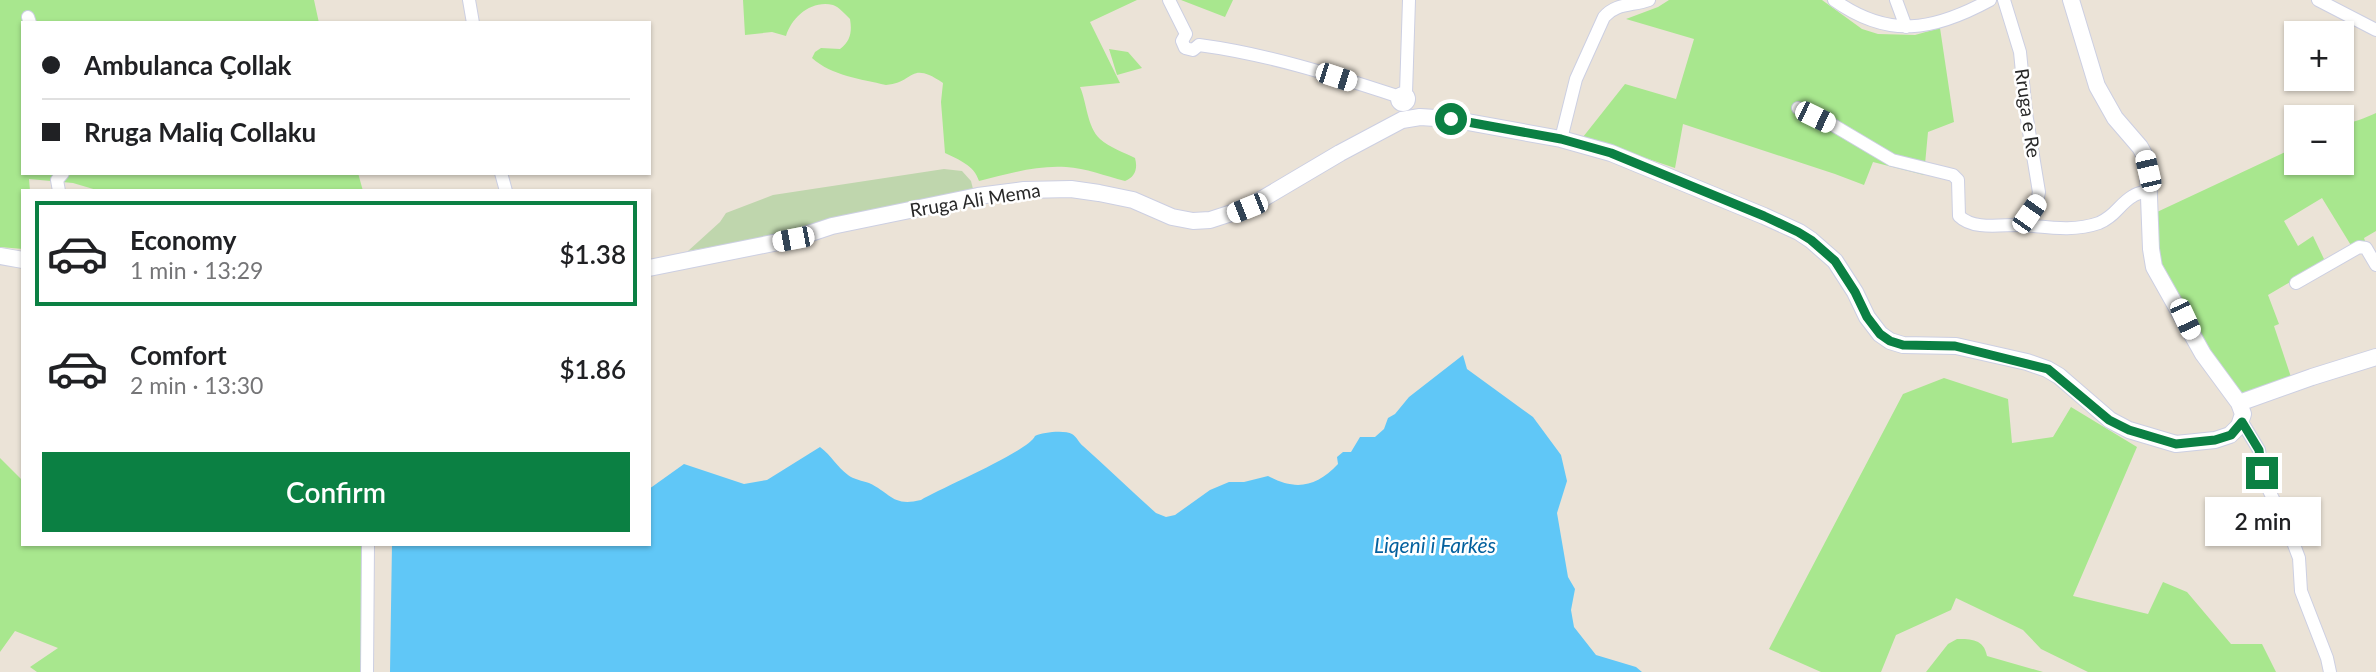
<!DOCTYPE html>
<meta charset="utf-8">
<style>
:root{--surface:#fff;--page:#f2f2f2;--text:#202124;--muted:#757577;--line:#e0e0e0;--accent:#0b8043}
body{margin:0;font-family:Lato,sans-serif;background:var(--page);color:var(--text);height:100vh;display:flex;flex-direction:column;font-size:26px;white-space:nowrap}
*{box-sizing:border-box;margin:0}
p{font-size:23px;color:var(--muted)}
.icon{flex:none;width:38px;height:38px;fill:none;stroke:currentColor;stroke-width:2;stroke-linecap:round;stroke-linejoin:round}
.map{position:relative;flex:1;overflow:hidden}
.sheet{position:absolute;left:21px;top:189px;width:630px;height:357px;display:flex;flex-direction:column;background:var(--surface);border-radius:0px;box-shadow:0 2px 5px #0004}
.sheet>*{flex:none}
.top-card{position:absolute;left:21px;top:21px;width:630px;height:154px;border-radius:0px;box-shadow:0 2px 5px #0004;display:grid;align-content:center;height:154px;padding:0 21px;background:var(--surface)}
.tools{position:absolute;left:2284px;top:21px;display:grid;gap:14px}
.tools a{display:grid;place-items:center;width:70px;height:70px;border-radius:0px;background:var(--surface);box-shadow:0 2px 5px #0004;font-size:35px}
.end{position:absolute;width:32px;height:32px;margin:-16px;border:9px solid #0b8043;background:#fff;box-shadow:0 0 0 4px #fff}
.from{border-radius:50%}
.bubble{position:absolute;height:49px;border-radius:0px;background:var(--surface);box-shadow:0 2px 5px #0004;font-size:23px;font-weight:600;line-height:49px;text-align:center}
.car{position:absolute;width:21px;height:42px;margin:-21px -10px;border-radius:9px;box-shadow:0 0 5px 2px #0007;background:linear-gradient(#fff 24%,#345 0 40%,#fff 0 76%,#345 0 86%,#fff 0)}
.top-card b{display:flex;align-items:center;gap:24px;height:66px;font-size:26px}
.top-card b+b{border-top:2px solid var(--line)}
.top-card i{width:18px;height:18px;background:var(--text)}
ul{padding:12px 0 0;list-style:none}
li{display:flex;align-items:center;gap:21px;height:105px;margin:0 14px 10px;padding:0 7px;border:4px solid transparent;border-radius:0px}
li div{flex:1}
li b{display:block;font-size:26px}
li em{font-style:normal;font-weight:600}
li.current{border-color:var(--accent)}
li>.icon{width:63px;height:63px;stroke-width:1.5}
.cta{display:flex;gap:14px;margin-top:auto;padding:14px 21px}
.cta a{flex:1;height:80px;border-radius:0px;background:var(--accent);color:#fff;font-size:28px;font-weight:600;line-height:80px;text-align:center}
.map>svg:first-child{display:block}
</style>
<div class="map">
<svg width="2376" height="672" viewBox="0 0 2376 672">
<rect width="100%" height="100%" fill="#ebe3d7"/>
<path fill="#a8e78e" d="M0,0H314L319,23H23V173H358L363,191H100L73,183L29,179L30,191H23V249L0,247Z
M743,0H1137L1090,22L1120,83L1080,87C1087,103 1087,127 1100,139C1109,147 1125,153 1135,158C1138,169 1135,177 1125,181C1105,176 1086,168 1066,167C1036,165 1008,174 979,181C974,165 959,160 945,153L941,102L943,83C909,60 915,83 886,85C861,79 832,76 812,58L815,52L821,48L840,49C851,41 852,31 850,19C845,14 839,7 833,5C811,0 792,17 786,36L772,32L745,35Z
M1181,0H1233L1225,17Z
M1669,0H1822L1862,29L1878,34L1915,35L1940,28L1954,122L1928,132L1924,175L1873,162L1864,185L1835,174L1683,124L1675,168L1583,137L1625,84L1676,99L1694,39L1626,19L1658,7Z
M1109,49L1128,52L1142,68L1117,75Z
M2376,113V231L2364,238L2365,241L2352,247L2322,198L2284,221L2298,246L2313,236L2324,259L2323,263L2268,295L2279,324L2274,326L2291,377L2244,393L2240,392L2212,355L2158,258L2157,212L2296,147V163H2342V126C2354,121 2364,119 2376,113Z
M1944,378L2008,399L2012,443L2053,437L2071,407L2137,447L2073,596L2148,614L2163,582L2187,592L2231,644H2262L2276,672H2088L2041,649L2023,630L1956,598L1951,610L1896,635L1881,672H1821L1769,649L1903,394Z
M0,458L23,481V544H365L364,672H37L30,667L58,648L15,631L0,652Z
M1957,639C1971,639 1984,639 1987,656L2043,672H1926L1948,644Z"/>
<path fill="#bfd6ad" d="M944,169L962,171L971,181L973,189L789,233L688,251L720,222L726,213L773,195Z"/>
<path fill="#60c7f7" d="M1463,355L1467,369L1533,417L1561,455L1567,481L1557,513L1568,577L1575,589L1571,610L1574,627L1596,655L1636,667L1642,672H390L392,544H649V489L684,464L744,484L767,480L820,447C832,456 837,467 848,475C853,479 863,481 869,483C891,493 892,507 921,500C941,488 1029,451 1035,436C1043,432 1065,430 1072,434C1077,437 1079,443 1083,446C1108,468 1131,491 1156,513L1166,517L1175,515L1210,490L1229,482H1244L1268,476C1296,491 1316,487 1338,464L1337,457L1343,452H1351L1360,437H1375L1384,429L1388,418L1395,414L1409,397Z"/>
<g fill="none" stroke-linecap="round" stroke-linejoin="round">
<defs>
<path id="street" d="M469,0L473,23
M1169,0L1186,34
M1834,0C1889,39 1933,31 1990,0
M1896,0L1906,27
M2004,0L2020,52L2026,113L2039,192L2037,202L2024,225
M2318,0L2376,30
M28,17L30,23
M1186,34L1182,41L1185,48L1193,50L1199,45
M1199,45C1267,54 1333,75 1397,96
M1397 99a6 6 0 1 1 12 0a6 6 0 1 1-12 0Z
M1406,93L1409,0
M1798,108L1833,125L1892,160L1953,175L1958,180L1959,216C1974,231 2004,224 2023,225C2048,227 2073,232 2099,223C2116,216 2119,204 2133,196C2137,193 2144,192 2148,191
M1561,139L1576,79L1604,17C1616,3 1632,6 1649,0
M501,173L506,191
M59,191L57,180L63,173
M2296,283L2359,247L2366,248L2376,265
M2242,422L2259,450L2264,480L2290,534L2299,558L2301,591L2327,658L2330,672
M367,672L368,544"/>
<path id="secondary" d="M0,256L23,260
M649,268L793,239L832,226L978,196L1024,190L1071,189L1099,193L1133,200L1172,217L1193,221L1210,220L1247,208L1340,153L1402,120L1420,117L1451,119L1561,139L1611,153L1764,216L1799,232L1811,240L1835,261L1855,292L1867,317L1880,334L1890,341L1903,345L1956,346L2027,362L2047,369L2059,376L2110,420L2129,430L2176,444L2215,440L2230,435L2239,426L2243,414L2239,403L2203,354L2154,267L2151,249L2148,171L2145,156L2140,147L2115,118L2097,86L2071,0
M2239,403L2312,377L2376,357"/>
</defs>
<use href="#street" stroke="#cccfe2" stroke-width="14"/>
<use href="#secondary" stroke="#cccfe2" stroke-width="18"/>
<use href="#street" stroke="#fff" stroke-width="12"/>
<use href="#secondary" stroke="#fff" stroke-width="16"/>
</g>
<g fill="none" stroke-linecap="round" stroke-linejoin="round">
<path stroke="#0b8043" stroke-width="9" d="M1451,119L1561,139L1611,153L1764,216L1798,232L1811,240L1835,261L1855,292L1867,317L1880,334L1890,341L1903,345L1955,346L2048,369L2109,420L2129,430L2176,444L2215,440L2231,435L2242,422L2259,450L2262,473"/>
</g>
<g text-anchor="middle" stroke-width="5" stroke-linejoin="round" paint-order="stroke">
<g font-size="19" fill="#272727" stroke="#fff">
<text transform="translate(2028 113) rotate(82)" y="7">Rruga e Re</text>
<text transform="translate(975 200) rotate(-9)" y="7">Rruga Ali Mema</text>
</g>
<g font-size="21" font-style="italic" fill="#04619e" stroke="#fff">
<text x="1435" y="553">Liqeni i Farkës</text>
</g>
</g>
</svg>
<div class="tools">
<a>+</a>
<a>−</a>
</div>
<i class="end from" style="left:1451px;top:119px"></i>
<i class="end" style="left:2262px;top:473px"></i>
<div class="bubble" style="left:2205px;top:497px;width:116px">2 min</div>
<i class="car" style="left:1336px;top:77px;rotate:108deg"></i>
<i class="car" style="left:1815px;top:117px;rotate:116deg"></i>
<i class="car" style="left:2148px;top:171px;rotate:347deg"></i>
<i class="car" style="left:1247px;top:208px;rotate:248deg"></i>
<i class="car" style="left:2029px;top:214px;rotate:35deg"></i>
<i class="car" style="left:793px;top:239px;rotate:259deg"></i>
<i class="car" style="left:2185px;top:319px;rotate:155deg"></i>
<div class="top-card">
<b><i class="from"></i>Ambulanca Çollak</b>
<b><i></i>Rruga Maliq Collaku</b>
</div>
<section class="sheet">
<ul>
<li class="current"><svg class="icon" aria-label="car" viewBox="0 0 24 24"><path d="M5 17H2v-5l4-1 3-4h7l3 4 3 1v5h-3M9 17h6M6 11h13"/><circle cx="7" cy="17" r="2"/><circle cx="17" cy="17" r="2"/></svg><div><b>Economy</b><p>1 min · 13:29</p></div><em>$1.38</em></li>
<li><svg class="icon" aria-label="car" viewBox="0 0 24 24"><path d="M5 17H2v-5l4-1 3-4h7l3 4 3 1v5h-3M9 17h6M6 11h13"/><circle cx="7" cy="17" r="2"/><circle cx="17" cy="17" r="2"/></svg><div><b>Comfort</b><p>2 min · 13:30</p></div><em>$1.86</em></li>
</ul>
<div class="cta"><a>Confirm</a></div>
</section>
</div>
